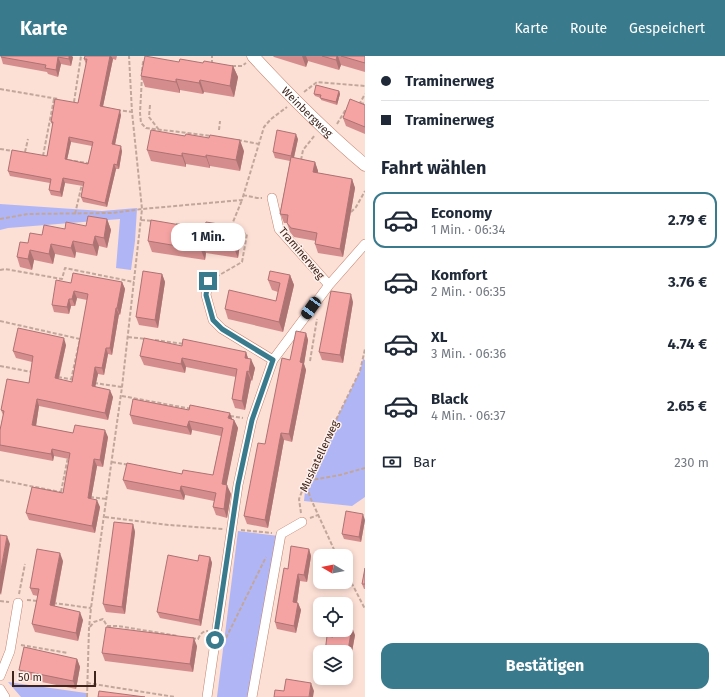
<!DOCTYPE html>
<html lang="de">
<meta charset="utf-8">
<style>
:root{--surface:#fff;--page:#f6f6f7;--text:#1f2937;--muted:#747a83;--line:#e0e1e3;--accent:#397a8d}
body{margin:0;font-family:"Fira Sans",sans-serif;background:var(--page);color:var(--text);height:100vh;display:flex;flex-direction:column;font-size:15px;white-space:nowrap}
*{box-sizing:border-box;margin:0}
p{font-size:13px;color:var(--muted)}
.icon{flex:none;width:22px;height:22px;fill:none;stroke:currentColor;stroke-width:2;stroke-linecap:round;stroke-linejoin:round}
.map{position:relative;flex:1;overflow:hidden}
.drawer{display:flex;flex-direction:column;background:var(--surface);width:360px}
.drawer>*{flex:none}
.top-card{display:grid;align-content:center;height:88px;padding:0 16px;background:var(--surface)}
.needle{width:26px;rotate:280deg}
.fabs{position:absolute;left:313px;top:493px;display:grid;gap:8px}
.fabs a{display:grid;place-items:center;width:40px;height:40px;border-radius:8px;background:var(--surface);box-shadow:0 2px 6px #0003;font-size:20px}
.scale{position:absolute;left:12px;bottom:10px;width:84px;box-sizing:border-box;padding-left:4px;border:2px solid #3e241a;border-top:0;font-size:11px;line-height:14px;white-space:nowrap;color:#3e241a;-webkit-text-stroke:3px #fff0eb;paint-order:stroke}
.end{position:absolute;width:18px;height:18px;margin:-9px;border:5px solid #397a8d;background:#fff;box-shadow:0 0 0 2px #fff}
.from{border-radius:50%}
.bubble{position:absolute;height:28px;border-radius:12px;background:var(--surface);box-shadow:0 2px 6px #0003;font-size:13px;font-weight:700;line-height:28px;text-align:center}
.car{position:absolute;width:12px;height:24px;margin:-12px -6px;border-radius:5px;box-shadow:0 0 3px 1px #0007;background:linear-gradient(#222 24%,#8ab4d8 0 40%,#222 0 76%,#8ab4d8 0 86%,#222 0)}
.top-card b{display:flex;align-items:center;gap:14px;height:38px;font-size:15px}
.top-card b+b{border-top:1px solid var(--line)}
.top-card i{width:10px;height:10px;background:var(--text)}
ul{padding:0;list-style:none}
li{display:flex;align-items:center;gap:12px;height:56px;margin:0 8px 6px;padding:0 8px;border:2px solid transparent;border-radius:12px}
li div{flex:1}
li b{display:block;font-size:15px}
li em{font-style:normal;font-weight:700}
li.current{border-color:var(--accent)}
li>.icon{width:36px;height:36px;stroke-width:1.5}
h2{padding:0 16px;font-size:18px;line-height:48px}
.pay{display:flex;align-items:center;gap:10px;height:44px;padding:0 16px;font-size:15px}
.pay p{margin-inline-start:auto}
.primary-button{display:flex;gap:8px;margin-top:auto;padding:8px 16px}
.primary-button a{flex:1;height:46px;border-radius:12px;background:var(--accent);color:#fff;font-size:16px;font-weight:700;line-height:46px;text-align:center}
header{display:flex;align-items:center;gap:24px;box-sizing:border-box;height:56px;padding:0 20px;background:var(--accent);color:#fff}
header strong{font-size:19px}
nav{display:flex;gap:22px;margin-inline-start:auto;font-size:14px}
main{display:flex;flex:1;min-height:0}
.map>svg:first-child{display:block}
</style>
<header>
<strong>Karte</strong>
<nav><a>Karte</a><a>Route</a><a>Gespeichert</a></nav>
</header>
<main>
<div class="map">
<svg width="365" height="641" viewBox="0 0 365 641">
<rect width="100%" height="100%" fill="#fcdfd5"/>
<path fill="#b0b6f5" d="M0,148L102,155L137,152L135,185L131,214L116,212L120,163L8,172L0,174Z
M363,303L365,304V441L352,450L304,445L306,425L360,315Z
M238,475L279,480L251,641H217Z
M8,626L86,637V641H21Z"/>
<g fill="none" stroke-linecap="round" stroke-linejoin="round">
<defs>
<path id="minor" d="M272,142L279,173L329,229
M208,225L206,239L213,264L222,273L273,304
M0,620L10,595L18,547
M0,633L5,641
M207,641L238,429L252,364L273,304L329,229L365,188
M252,641L281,478L302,466"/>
<g id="tertiary">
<path id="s1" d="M253,0C288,38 325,75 365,109"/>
</g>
</defs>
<use href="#minor" stroke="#c1816a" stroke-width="10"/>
<use href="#tertiary" stroke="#c1816a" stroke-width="13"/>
<path stroke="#c2a69c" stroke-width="2" stroke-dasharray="4 2" stroke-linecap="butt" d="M212,8V0
M232,10H242L246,7
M142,15L143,6H145
M142,20L140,57L141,67L146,72L212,80
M0,33L58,43
M304,36L317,26L365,30
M74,46L81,0
M358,47H360L365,38
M360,47L365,48
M150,49L149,61L159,74
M117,54L132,56
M337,68L346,53
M219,74L220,65
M238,84L259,88
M0,93L13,95
M25,96L28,83
M43,100L54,43
M68,104L87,107L86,110
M301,104L303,94L315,79
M243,139L257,142H262
M351,156L356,151L365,135
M75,158L82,128
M0,163L28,158L112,157L142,153L242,144L264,71L271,63L287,51
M141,164L154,165
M176,168L207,172
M231,171L242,144
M0,214L5,213L62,223L65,212L134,226
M216,221L242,206L247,178L238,176
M0,265L80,283L71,324
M128,281L146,283
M155,284L184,288
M310,305L317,263
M0,310L32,316
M58,321L75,324
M94,327L122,331
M122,340L192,353
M230,360L243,362
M112,406L129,409
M0,424L60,436
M61,436L68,401
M90,441L107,443
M301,457L299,443L306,425L360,315L365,293
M105,461L169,469L223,473
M310,462L318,459
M241,474L272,477
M337,500L310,441L306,425L340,419L365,412
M346,516L365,553
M19,538L25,508
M27,544L38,545
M0,545L9,546
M53,547L91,552
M90,571L94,566L103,563L107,570H118L178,580
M192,582L198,583C200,579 202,575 208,575
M226,582L266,501
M21,589L68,597
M87,627L175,641
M87,641L89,572L91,552L122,331L142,153L132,56L129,0"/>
<use href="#minor" stroke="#fff" stroke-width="9"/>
<use href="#tertiary" stroke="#fff" stroke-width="12"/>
</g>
<path fill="#d48d8c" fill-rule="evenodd" d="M85,0H117L116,4L113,3L103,50L121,59L115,89L122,95L119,113H116L107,151L83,146L81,141L83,130L65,127L62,141L51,139L49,134L50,127L10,120L8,115L47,100L53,70L51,66L78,47L86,8L84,3ZM71,86L92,90L88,108L67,104Z
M273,0H365V16L341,9L339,14L308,5L306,11L274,1Z
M1,1H73L71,10L61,8L58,21L48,18L47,16L3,8Z
M179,6L233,10L238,21L234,41L204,36L203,38L180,34V37L145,31L141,20Z
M339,35L340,38L337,49L321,44V42L315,40L314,38Z
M365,49V78L346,70L343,62Z
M298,83L294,102L315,106L318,115V117L352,123L355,132L343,201L318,197L315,188L316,185L294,181L290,176L287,167H284L280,157L290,105L275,102L273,96Z
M147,94L244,95L240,115L210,110V112L186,108V111L151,105Z
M107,163L111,174L107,192L99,190L97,200L76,196L75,202L55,198L53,208L34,204L32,214L20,211L17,201L28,187L42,179L65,173L86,170Z
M237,171L241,181L238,202L206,197L205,204L152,196L148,185L204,173Z
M162,218L165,226L158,272L139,269L136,261Z
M290,219L294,229L283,276L228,263L225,253L276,245L278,236L272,234L268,224Z
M122,226L125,233L120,259L119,258L112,299L108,298L104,319L98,318L95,330L113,341L108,364L39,350L36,370L73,377L108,381L103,411L97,410L91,443L100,451L95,477L29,464L26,457L63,437L69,403L54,400L53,405L0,395V374L3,359L1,354L29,327L32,306L16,302L13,295L66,289L59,323L72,326L87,244L77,242L75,250H71L69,258L54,256L52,249L71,227Z
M353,246L343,307L322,304L319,296Z
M306,277L308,284L304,308L306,314L292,386L284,384L268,472L247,468L244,460L290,304Z
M182,290L246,296L248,303L255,312L252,325L251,324L245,354L235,352L232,343L236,321L186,311L185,317L144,309L140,300Z
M130,359L234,364L238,372L226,429L231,438L227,462L216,459L213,451L214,445L185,439L184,444L127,433L123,424L182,418L213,419L221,380L192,374L191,379L133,368Z
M365,464L361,486L344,483L342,478Z
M133,468L135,476L125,558L106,556L103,548Z
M309,493L311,500L307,526L300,525L297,547H298L301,554L296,577L277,573L275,566L288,513Z
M210,501L212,507L201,570L160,562L157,556Z
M63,505L55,550L83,564L78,585L35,576L32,568L38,540L33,539L30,532Z
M365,512V533H364L362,528Z
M355,579L348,618H346V596L333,581Z
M197,590L193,616L105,605L102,597Z
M77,603L80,611L76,633L22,622L19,614Z"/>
<path fill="#ac7372" d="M69,0H72L73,1L71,10L69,3Z
M110,0H111L113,3L102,55L100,50Z
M302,0H306L308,5L306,11Z
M337,0H338L341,9L339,14L336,4Z
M58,1L61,8L58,21L56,14Z
M233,10L238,21L234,41L230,30Z
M176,23L180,34V37L176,26Z
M200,24L204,36L203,38L199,27Z
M339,35L340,38L337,49L336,46Z
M120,54L121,59L114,93L112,88Z
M296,78L298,83L293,105L291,100Z
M69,81L71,86L66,108L65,103Z
M240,84L244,95L240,115L236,104Z
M121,90L122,95L119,113L117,109Z
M182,97L186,108V111L182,100Z
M206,99L210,110V112L206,101Z
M315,106L318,115L316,125L313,116Z
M114,108L116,113L107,151L105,147Z
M63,122L65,127L62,141L60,136Z
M352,123L355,132L343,201L340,193Z
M107,163L111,174L107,192L104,182Z
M237,171L241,181L238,202L234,192Z
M95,180L99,190L97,200L93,189Z
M73,185L76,196L75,202L71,192Z
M202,187L206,197L205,204L201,194Z
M51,188L55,198L53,208L49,198Z
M30,194L34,204L32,214L28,203Z
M162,218L165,226L158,272L155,264Z
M290,219L294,229L283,276L279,266Z
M122,226L125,233L120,259L117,252Z
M74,235L77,242L75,250L72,243Z
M351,238L353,246L343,307L340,299Z
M69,243L71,250L69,258L67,251Z
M116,252L119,258L112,299L110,292Z
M306,277L308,284L304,308L306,314L292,386L289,378L300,306Z
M64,282L66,289L57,329L55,322Z
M106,292L108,298L104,319L102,312Z
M246,296L249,305L245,302Z
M182,302L186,311L185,317L181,308Z
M251,303L255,312L252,325L249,316Z
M95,311L98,318L94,337L92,330Z
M247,315L251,324L245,354L242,345Z
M110,334L113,341L108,364L105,357Z
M37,343L39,350L35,376L32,369Z
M230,357L233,365L228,362Z
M234,364L238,372L225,437L222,428Z
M189,365L192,374L191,379L187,371Z
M105,374L108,381L103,411L100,404Z
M281,377L284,384L268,472L265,464Z
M52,393L54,400L53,405L51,398Z
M94,403L97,410L90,449L88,442Z
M227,429L231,438L227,462L224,453Z
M181,430L185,439L184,444L180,435Z
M97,444L100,451L95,477L92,470Z
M363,458L365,464L361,486L359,481Z
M133,468L135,476L125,558L122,551Z
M7,480L10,488L1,539L0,537V519Z
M309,493L311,500L307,526L304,519Z
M60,497L63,505L53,557L50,549Z
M210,501L212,507L201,570L199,564Z
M298,518L300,525L296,553L293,546Z
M298,547L301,554L296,577L294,570Z
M80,556L83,564L78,585L76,577Z
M352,571L355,579L348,618L346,612V606Z
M194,582L197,590L193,616L190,608Z
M77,603L80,611L76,633L73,625Z
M311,627L314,635L313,641H309Z"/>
<path fill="#f6a4a3" stroke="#ac7372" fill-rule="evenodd" d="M1,0H69V3L58,1L56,14L45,12L46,9L1,1Z
M85,0H110L100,50L120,54L112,88L121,90L117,109L114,108L105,147L81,141L84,126L63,122L60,136L49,134L51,123L8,115L12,94L47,100L53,66H51L55,43L78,47L87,3H84ZM69,81L93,86L88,108L65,103Z
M145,0L179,6L180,3L203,7L204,5L233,10L230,30L200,24L199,27L176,23V26L141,20Z
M322,0H337L336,4Z
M341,0H365V7Z
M316,29L339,35L336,46L320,42L321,39L314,38Z
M350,43L365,49V71L343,62Z
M151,74L185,80L186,78L209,82L210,79L240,84L236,104L206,99V101L182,97V100L147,94Z
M277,74L296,78L291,100L273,96Z
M291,101L315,106L313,116L352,123L340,193L315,188L317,177L291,172L287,167L288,159L280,158Z
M88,160L107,163L104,182L95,180L93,189L73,185L71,192L51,188L49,198L30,194L28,203L17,201L20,186L28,187L30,177L42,179L44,169L65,173L66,166L86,170Z
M151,164L204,173L206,166L237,171L234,192L202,187L201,194L148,185Z
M143,215L162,218L155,264L136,261Z
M270,215L290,219L279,266L225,253L229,234L276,245L280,227L268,224Z
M73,217L122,226L117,252H116L110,292H106L102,312L95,311L92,330L110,334L105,357L37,343L32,369L73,377L75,369L105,374L100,404L94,403L88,442L97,444L92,470L26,457L32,431L63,437L70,397L52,393L51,398L0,389V374L4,355L1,354L7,323L29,327L33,300L13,295L18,272L64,282L55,322L72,326L88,238L74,235L72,243H69L67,251L52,249L56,224L71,227Z
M331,235L351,238L340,299L319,296Z
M296,275L306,277L300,306L303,307L289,378L281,377L265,464L244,460L258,387L265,388L282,302L290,304Z
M144,282L182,290L183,283L246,296L245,302L251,303L249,316L247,315L242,345L232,343L237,313L182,302L181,308L140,300Z
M133,343L189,354L190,349L230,357L228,362L234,364L222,428L227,429L224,453L213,451L216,437L181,430L180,435L123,424L127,407L182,418L183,414L213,419L223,372L189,365L187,371L130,359Z
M346,455L363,458L359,481L342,478Z
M114,466L133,468L122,551L103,548Z
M0,479L7,480L0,519Z
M291,490L309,493L304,519L298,518L293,546L298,547L294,570L275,566L284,512L288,513Z
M37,493L60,497L50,549L80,556L76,577L32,568L39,533L30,532Z
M168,499L198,505L199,499L210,501L199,564L157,556Z
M365,512V528H362Z
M346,570L352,571L346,606V596H325L327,580L333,581L334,574H346Z
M106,571L194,582L190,608L102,597Z
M24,591L77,603L73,625L19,614Z
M286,623L311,627L309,641H274L275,634L284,635Z
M99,635L145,641H98Z"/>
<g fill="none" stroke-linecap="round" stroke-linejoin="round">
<path stroke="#397a8d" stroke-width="5" d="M208,225L206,239L213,264L222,273L273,304L252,364L238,429L215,584"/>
</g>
<g text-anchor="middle" stroke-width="3" stroke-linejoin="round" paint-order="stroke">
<g font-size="11" fill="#3e241a" stroke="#fff0eb">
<text dy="4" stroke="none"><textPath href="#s1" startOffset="78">Weinbergweg</textPath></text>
<text transform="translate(302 197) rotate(50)" y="4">Traminerweg</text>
<text transform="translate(319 400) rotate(-65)" y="4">Muskatellerweg</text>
</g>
</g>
</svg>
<div class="fabs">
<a><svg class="needle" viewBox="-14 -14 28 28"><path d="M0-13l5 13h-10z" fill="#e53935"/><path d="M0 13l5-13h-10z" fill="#747a83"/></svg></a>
<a><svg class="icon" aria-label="locate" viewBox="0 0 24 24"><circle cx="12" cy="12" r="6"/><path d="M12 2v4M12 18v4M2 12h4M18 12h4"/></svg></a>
<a><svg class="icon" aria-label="layers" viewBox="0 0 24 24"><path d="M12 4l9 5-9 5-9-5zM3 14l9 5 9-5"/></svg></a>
</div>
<div class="scale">50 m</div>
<i class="end from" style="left:215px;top:584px"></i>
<i class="end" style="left:208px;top:225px"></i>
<div class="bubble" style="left:171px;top:167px;width:74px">1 Min.</div>
<i class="car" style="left:311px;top:252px;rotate:216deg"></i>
</div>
<section class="drawer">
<div class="top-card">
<b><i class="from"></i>Traminerweg</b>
<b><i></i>Traminerweg</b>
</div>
<h2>Fahrt wählen</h2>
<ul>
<li class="current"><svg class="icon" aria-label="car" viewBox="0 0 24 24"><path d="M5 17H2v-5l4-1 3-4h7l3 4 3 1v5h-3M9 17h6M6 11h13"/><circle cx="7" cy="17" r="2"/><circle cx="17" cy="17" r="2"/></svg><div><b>Economy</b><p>1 Min. · 06:34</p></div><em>2.79 €</em></li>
<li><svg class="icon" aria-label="car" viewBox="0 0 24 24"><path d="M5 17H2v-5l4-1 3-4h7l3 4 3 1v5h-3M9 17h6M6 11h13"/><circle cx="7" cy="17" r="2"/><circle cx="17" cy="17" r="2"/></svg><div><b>Komfort</b><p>2 Min. · 06:35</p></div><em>3.76 €</em></li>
<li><svg class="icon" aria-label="car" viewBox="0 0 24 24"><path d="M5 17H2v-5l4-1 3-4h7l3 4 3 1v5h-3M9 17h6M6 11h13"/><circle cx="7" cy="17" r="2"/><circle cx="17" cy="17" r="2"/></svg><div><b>XL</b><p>3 Min. · 06:36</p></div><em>4.74 €</em></li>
<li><svg class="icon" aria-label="car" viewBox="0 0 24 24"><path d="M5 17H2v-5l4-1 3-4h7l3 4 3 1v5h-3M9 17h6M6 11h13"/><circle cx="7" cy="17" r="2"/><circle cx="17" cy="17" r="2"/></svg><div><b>Black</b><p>4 Min. · 06:37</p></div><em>2.65 €</em></li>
</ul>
<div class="pay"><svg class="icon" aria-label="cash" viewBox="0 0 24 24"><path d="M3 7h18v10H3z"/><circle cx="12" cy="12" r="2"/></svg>Bar<p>230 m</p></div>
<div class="primary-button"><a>Bestätigen</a></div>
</section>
</main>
